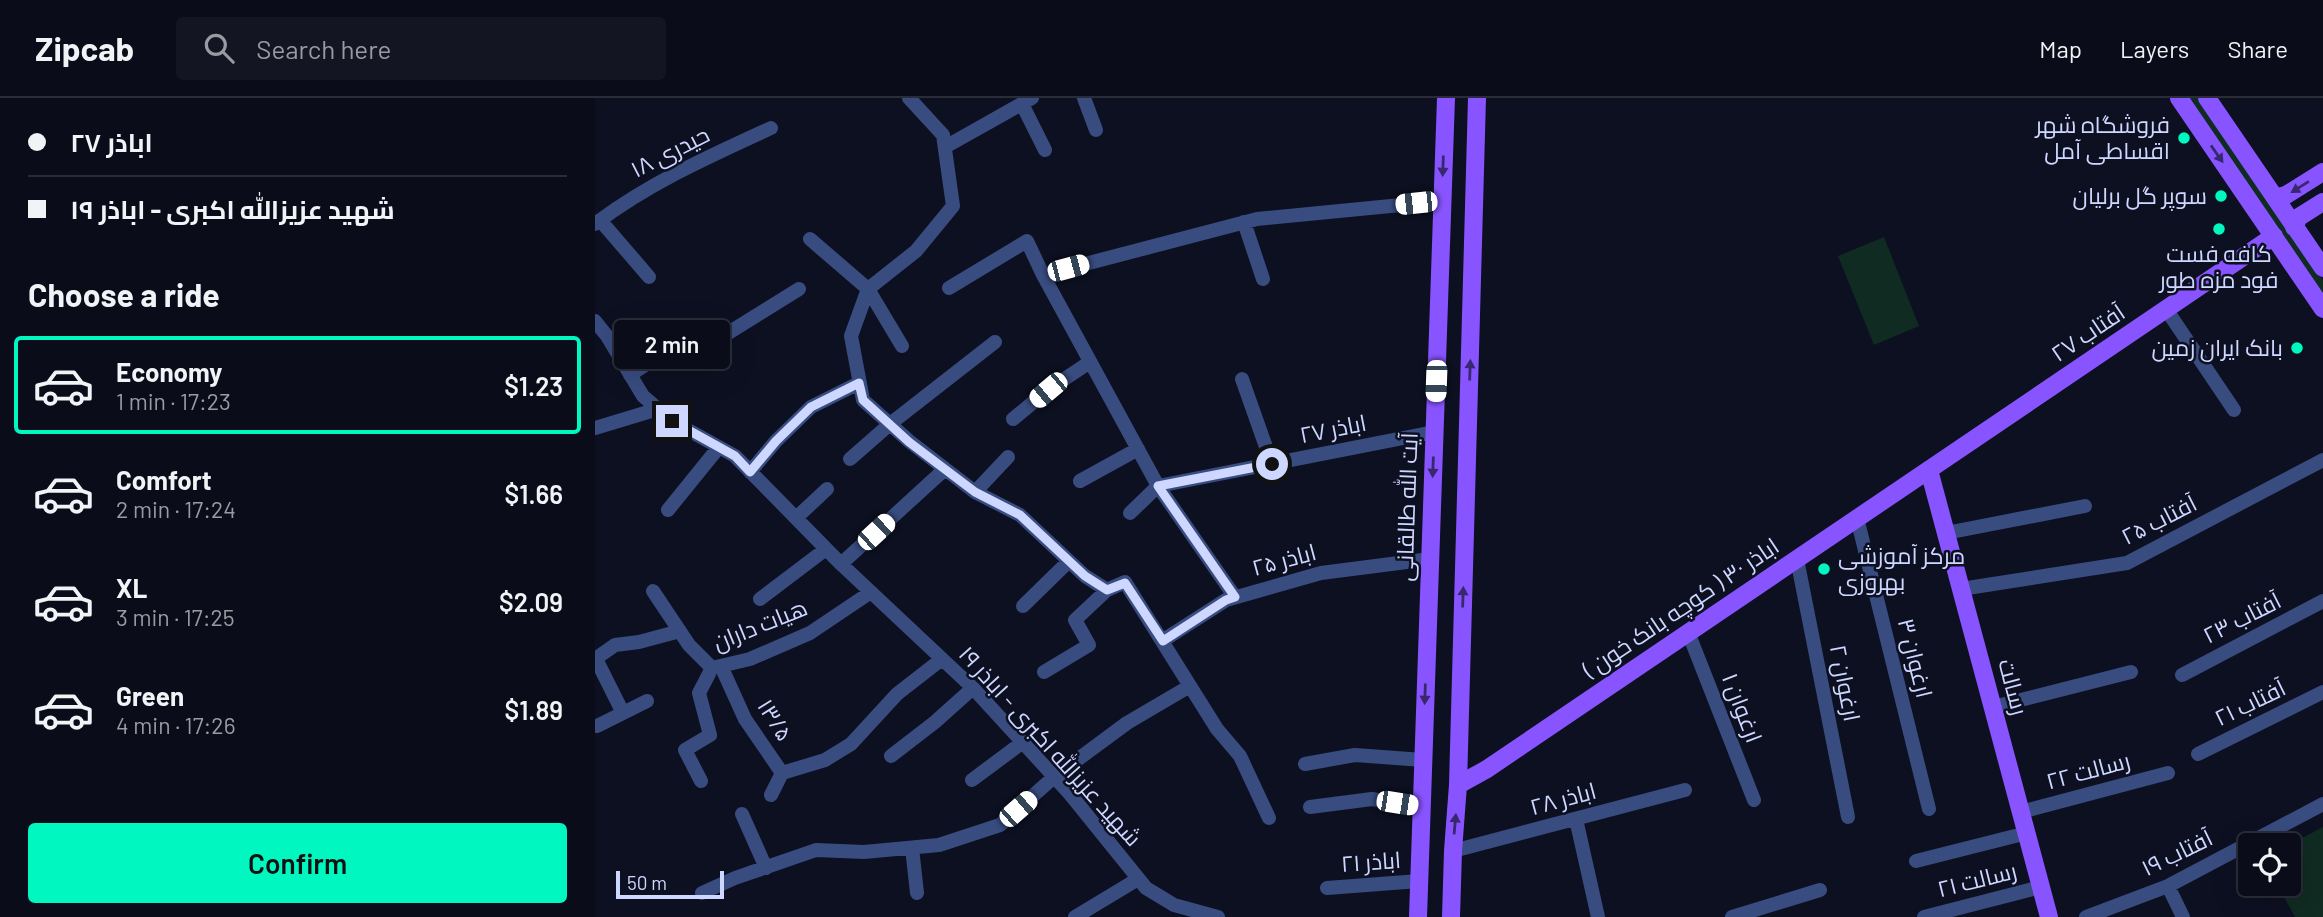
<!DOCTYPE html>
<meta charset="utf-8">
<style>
:root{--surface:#0a0c19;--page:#131522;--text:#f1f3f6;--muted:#999ba2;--line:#2a2c38;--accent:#00f8c0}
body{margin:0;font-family:Barlow,Cairo,sans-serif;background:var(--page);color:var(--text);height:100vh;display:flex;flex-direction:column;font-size:26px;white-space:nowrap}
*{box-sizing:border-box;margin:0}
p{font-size:23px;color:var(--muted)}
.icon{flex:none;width:38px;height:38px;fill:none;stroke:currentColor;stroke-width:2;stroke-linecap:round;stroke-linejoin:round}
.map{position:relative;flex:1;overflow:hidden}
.drawer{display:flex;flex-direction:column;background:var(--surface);width:595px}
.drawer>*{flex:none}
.top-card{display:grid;align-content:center;height:154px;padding:0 28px;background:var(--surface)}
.controls{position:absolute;left:1643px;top:735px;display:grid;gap:14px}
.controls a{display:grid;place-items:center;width:63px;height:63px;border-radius:7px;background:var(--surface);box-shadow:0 7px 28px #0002,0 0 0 2px var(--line);font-size:35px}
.scale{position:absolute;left:21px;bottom:18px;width:108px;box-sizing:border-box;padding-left:7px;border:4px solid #cdd7ff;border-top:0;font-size:19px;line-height:24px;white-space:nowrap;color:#cdd7ff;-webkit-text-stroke:5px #0d1021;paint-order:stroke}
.end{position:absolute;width:32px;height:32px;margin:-16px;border:9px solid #cdd7ff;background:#111;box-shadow:0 0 0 4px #111}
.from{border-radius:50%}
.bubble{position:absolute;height:49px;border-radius:7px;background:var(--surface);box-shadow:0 7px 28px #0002,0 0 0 2px var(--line);font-size:23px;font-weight:600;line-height:49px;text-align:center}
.car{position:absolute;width:21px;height:42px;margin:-21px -10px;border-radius:9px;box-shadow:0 0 5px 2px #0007;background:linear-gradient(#fff 24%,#345 0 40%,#fff 0 76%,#345 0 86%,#fff 0)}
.top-card b{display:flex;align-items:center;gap:24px;height:66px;font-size:26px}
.top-card b+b{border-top:2px solid var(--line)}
.top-card i{width:18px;height:18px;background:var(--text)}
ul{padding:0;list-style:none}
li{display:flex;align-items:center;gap:21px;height:98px;margin:0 14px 10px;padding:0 14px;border:4px solid transparent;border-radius:7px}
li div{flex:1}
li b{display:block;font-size:26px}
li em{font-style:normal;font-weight:600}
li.selected{border-color:var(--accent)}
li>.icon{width:63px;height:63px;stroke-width:1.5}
h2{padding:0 28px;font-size:32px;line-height:84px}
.cta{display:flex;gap:14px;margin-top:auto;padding:14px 28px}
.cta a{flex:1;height:80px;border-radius:7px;background:var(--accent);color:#111;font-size:28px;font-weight:600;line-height:80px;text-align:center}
header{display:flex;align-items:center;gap:42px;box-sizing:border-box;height:98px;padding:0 35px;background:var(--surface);border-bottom:2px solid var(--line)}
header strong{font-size:33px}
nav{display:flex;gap:38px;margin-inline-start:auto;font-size:24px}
.search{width:490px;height:63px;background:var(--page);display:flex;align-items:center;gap:18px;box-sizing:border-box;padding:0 24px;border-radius:7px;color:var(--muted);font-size:26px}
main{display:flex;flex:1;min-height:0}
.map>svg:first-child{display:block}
</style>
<header>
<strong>Zipcab</strong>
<div class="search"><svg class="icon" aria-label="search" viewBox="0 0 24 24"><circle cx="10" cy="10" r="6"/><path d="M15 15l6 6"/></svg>Search here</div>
<nav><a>Map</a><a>Layers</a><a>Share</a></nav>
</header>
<main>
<section class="drawer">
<div class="top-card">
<b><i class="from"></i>اباذر ۲۷</b>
<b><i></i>شهید عزیزالله اکبری - اباذر ۱۹</b>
</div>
<h2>Choose a ride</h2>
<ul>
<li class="selected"><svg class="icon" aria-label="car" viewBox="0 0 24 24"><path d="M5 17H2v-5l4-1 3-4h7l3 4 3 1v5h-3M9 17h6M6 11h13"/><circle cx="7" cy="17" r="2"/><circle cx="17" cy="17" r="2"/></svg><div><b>Economy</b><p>1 min · 17:23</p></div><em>$1.23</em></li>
<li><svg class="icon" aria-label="car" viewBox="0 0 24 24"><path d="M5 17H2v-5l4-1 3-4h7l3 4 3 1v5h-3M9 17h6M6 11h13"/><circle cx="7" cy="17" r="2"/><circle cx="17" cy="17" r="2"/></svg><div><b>Comfort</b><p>2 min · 17:24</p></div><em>$1.66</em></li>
<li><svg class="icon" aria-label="car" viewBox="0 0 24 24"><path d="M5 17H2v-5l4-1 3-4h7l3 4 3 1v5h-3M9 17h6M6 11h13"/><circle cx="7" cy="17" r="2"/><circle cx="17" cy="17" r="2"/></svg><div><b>XL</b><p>3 min · 17:25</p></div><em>$2.09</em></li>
<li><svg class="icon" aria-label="car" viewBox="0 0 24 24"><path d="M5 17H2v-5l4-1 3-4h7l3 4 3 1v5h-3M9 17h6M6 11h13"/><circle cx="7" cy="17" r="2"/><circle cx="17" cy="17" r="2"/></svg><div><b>Green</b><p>4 min · 17:26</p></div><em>$1.89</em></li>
</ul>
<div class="cta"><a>Confirm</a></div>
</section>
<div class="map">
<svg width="1728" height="819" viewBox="0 0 1728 819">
<rect width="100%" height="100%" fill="#0d1021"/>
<path fill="#102b21" d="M1591,0H1603L1728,182V201Z
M1289,139L1324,228L1279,247L1243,158Z
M1728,729V819H1700L1682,786H1694V747Z"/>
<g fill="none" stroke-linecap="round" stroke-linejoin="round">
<path stroke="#384c80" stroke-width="14" d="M314,0L348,37L358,108L321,153L273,191L256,238L268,302L314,343L380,394L425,417L490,478L512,492L530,484L622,631L645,658L674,720
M489,0L501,32
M427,6L450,52
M350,49L437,0
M5,122L54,179
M649,124L668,181
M0,126C54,85 115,58 176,30
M215,141L273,191L307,248
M448,177L662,121L847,103
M354,190L432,143L448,177L563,388L640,499
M1571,211L1639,312
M0,223L12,238L48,298L77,323L140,358L246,466L378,590L475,696L551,790L579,807L623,819
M35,277L95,238L122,242L204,191
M647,281L677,366
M418,321L453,292L495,264
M0,330L63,311
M255,361L295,326L400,244
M155,374L181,343L216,309L264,285
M485,383L543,351
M380,394L413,359
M73,412L124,349
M535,415L563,388L839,334
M201,420L232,391
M1262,420L1334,711
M1351,435L1490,408
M1202,461L1253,719
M246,466L350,371
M1366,491L1532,465L1728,362
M58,493L94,547L117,570L155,561L215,535L276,494
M165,501L231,451
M428,508L474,463
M1093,534L1159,702
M567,543L631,502L726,475L835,461
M0,561L20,547L44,544L85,533
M1,561L28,615
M126,568L150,621L187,675L176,697
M449,574L494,547L480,522L512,492
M1587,577L1728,503
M1398,609L1536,574
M2,628L52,603
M1603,656L1728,594
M296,658L340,624L378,590
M710,666L760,657L828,662
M187,675L230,662L256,646L302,596L347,561
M377,682L428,644
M106,683L90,652L115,637L104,595L117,570
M715,709L777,701L826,709
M1426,714L1573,675
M147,716L171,770
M981,721L1003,819
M317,750L322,795
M858,753L1090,692
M1321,763L1432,735
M1573,788L1588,819
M732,790L824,783
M107,795L140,780L221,752L269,754L344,747L405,727L459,679L532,625L595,588
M480,819L543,781
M1137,819L1225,792
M1329,819L1446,789
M1491,819L1573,788L1728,706"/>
<path stroke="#8854ff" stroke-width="18" d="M1584,0L1728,211
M1612,0L1728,170
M1680,100L1691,97L1728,74
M1699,129L1704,119L1728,104
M1334,372L1454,819
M863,687L892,671L1679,138
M823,819L851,0
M856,819L858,753L863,687L882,0"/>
</g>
<defs><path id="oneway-solid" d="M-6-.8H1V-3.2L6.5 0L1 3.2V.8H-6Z" transform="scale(1.75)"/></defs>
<g fill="#38286f">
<use href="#oneway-solid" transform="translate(1622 56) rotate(55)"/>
<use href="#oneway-solid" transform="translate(848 68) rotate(92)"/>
<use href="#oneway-solid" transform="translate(1705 89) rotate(148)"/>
<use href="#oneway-solid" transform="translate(875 272) rotate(-88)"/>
<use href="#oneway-solid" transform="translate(838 369) rotate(92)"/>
<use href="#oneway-solid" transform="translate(868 499) rotate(-88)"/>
<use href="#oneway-solid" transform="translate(830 596) rotate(92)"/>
<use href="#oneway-solid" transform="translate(860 726) rotate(-85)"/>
</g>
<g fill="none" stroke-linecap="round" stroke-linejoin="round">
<path stroke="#cdd7ff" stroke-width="9" d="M77,323L140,358L155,374L181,343L216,309L264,285L268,302L314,344L380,394L425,417L490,478L512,492L530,485L568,543L631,502L640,499L563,388L677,366"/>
</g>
<g fill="#00f8c0" stroke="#0d1021" stroke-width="2.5">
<circle cx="1589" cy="40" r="7"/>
<circle cx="1626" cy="98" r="7"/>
<circle cx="1624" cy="131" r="7"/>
<circle cx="1702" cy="250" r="7"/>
<circle cx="1229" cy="471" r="7"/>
</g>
<g text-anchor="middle" stroke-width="5" stroke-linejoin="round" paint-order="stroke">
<g font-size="23" fill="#cdd7ff" stroke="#0d1021" text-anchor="end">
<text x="1575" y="35">فروشگاه شهر<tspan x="1575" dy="26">اقساطی آمل</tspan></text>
<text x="1612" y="106">سوپر گل برلیان</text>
<text x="1624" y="164" text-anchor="middle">کافه فست<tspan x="1624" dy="26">فود مزه طور</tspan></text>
<text x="1688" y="258">بانک ایران زمین</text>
<text x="1243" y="466" text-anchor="start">مرکز آموزشی<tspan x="1243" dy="26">بهروزی</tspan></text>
</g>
<g font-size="23" fill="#cdd7ff" stroke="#0d1021">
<text transform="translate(75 54) rotate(-27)" y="8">حیدری ۱۸</text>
<text transform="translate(1493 235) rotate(-34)" y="8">آفتاب ۲۷</text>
<text transform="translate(738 331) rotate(-11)" y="8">اباذر ۲۷</text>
<text transform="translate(812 409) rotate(-88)" y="8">آیت الله طالقانی</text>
<text transform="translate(1564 422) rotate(-27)" y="8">آفتاب ۲۵</text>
<text transform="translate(689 462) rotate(-15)" y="8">اباذر ۲۵</text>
<text transform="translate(1086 510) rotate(-34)" y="8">اباذر ۳۰ ( کوچه بانک خون )</text>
<text transform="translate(1647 520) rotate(-27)" y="8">آفتاب ۲۳</text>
<text transform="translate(165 527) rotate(-22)" y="8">هیات داران</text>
<text transform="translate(1320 560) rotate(76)" y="8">ارغوان ۳</text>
<text transform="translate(1250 585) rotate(79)" y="8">ارغوان ۲</text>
<text transform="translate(1418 589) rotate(75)" y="8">رسالت</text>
<text transform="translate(1655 605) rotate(-26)" y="8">آفتاب ۲۱</text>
<text transform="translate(1147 610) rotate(69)" y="8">ارغوان ۱</text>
<text transform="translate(180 622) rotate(58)" y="8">۱۳/۵</text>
<text transform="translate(455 648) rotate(48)" y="8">شهید عزیزالله اکبری - اباذر ۱۹</text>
<text transform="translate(1493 673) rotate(-15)" y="8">رسالت ۲۲</text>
<text transform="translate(968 701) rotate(-15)" y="8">اباذر ۲۸</text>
<text transform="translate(1582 755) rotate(-26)" y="8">آفتاب ۱۹</text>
<text transform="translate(776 764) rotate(-4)" y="8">اباذر ۲۱</text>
<text transform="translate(1382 782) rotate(-14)" y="8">رسالت ۲۱</text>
</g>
</g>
</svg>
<div class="controls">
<a><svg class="icon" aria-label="locate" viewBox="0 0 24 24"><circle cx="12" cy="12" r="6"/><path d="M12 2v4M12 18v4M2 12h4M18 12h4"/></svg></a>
</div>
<div class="scale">50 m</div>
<i class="end from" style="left:677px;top:366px"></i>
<i class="end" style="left:77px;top:323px"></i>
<div class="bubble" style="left:19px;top:222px;width:116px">2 min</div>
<i class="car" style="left:821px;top:105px;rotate:264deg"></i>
<i class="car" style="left:473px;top:170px;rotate:75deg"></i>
<i class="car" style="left:841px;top:283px;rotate:182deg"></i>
<i class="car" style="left:453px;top:292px;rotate:230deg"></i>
<i class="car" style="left:281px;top:434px;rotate:47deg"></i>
<i class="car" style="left:802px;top:705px;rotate:99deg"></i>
<i class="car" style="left:423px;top:711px;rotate:49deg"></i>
</div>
</main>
